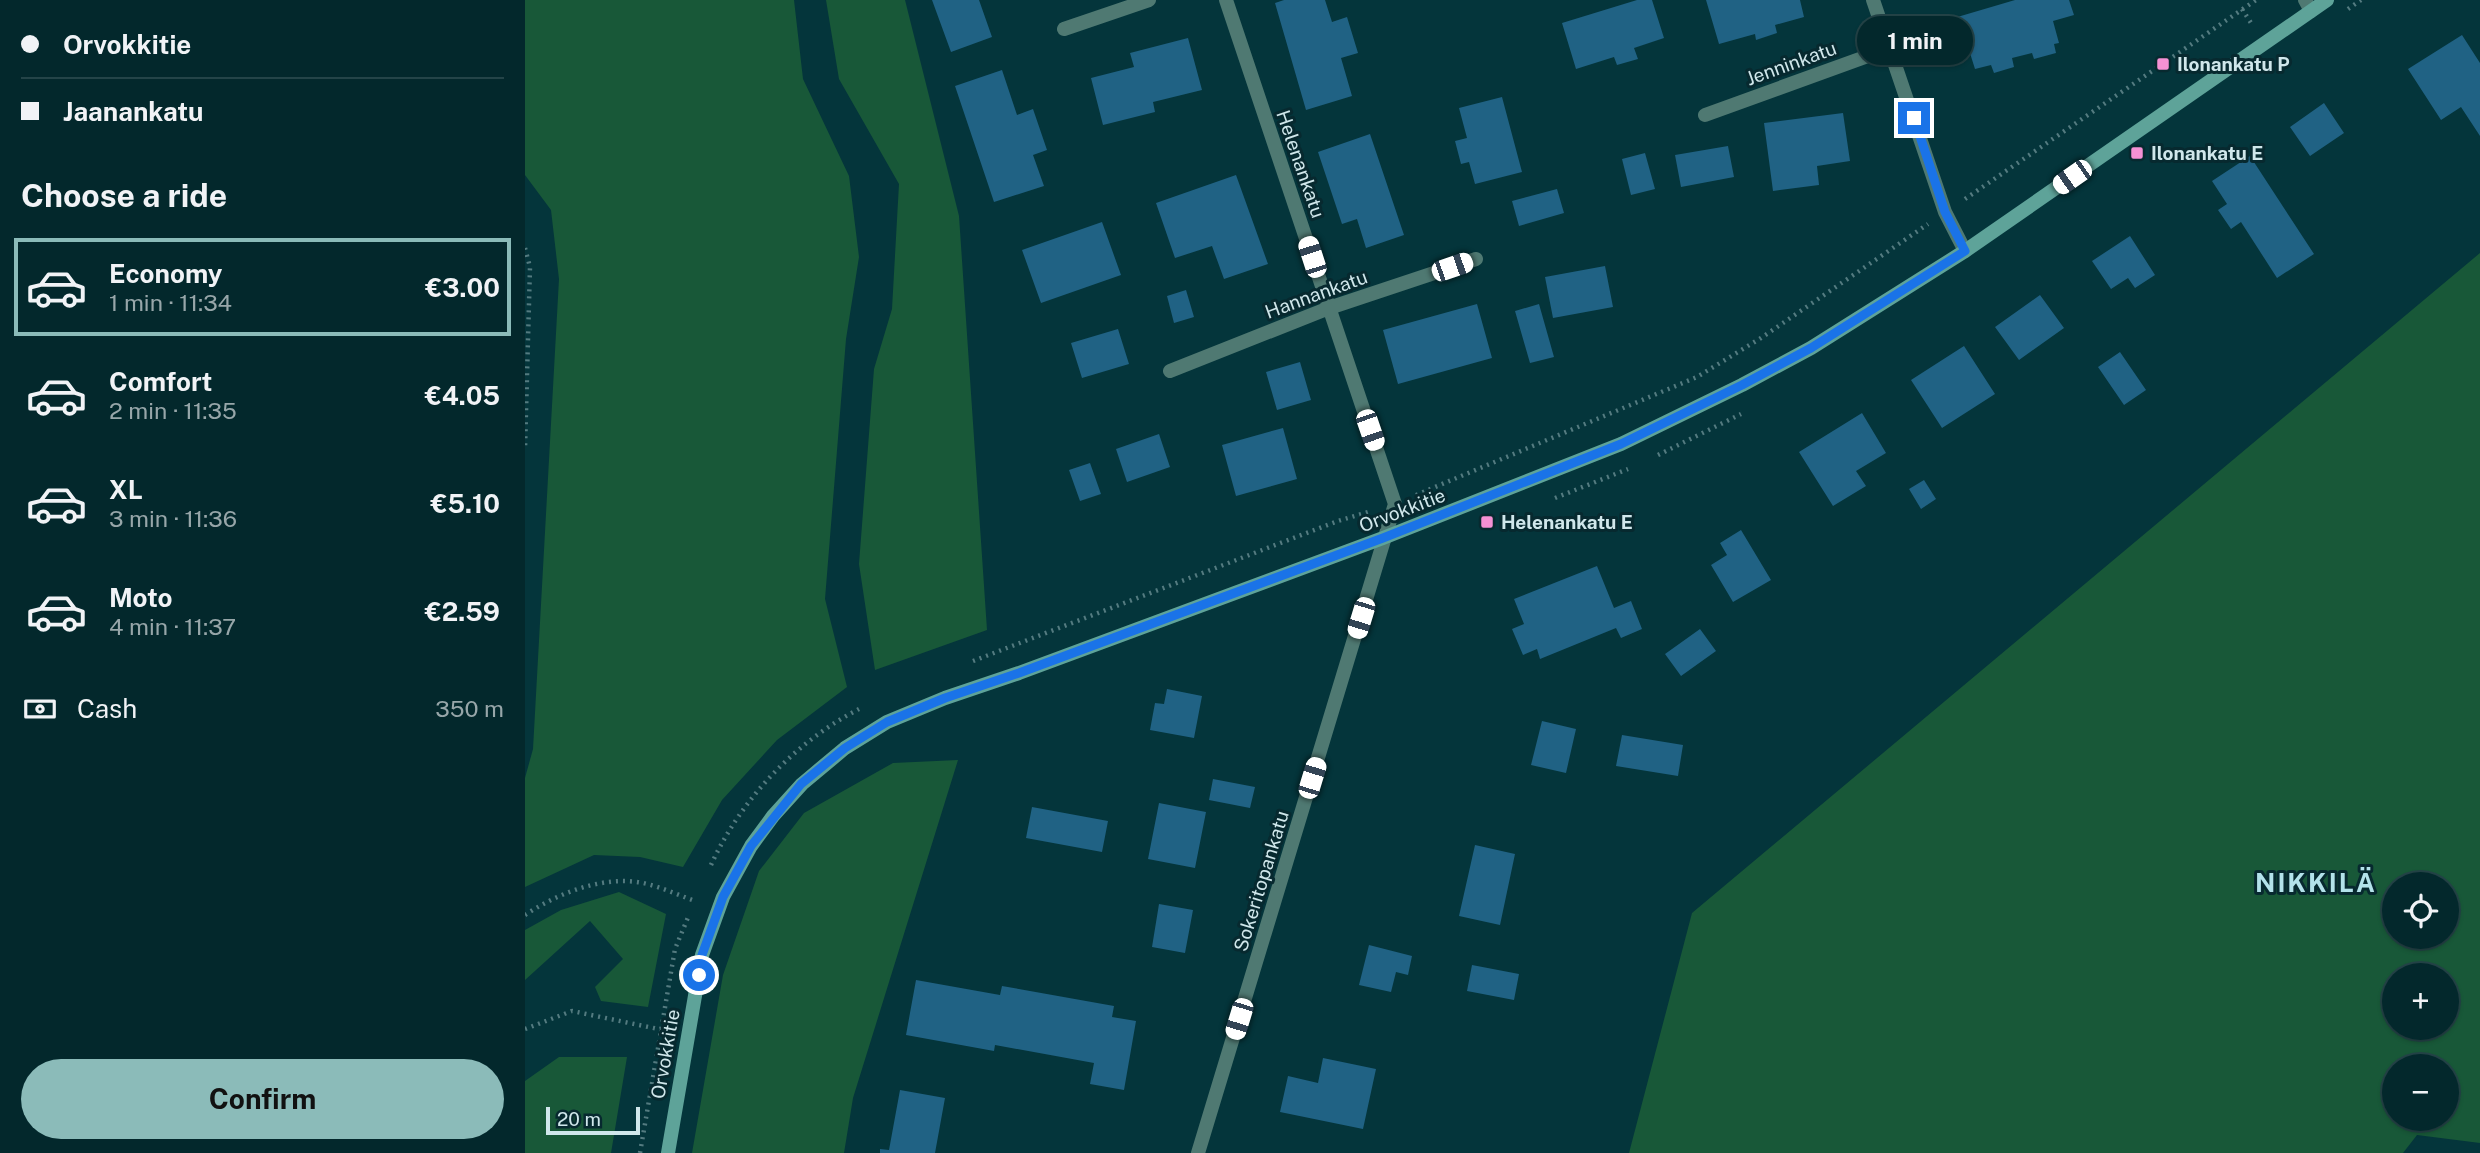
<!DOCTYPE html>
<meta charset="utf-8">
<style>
:root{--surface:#03282c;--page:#113438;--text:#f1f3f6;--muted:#97a6a9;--line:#244448;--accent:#8bbbb9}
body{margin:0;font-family:"Public Sans",sans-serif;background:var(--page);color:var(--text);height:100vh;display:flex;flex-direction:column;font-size:26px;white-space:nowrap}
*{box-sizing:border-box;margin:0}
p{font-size:23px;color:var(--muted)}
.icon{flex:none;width:38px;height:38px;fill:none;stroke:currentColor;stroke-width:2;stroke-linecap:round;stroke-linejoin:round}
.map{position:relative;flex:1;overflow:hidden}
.panel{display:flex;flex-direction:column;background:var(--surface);width:525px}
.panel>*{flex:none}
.guide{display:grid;align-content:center;height:154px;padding:0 21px;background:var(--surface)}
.buttons{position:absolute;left:1857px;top:872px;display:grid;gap:14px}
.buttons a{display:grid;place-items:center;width:77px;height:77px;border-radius:50%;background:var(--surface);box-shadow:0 2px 5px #0004,0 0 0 2px var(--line);font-size:35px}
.scale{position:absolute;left:21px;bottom:18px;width:94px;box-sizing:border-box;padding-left:7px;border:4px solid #d0e7eb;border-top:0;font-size:19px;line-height:24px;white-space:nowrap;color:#d0e7eb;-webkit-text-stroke:5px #07292f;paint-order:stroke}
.end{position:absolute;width:32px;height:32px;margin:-16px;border:9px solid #1a73e8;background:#fff;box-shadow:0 0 0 4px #fff}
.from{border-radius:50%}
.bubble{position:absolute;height:49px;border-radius:24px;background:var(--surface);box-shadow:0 2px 5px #0004,0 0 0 2px var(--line);font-size:23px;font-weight:700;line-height:49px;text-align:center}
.car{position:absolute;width:21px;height:42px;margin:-21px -10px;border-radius:9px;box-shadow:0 0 5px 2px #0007;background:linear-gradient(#fff 24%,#345 0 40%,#fff 0 76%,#345 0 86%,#fff 0)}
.guide b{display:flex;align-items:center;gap:24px;height:66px;font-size:26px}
.guide b+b{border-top:2px solid var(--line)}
.guide i{width:18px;height:18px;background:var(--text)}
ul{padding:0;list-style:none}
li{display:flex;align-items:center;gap:21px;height:98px;margin:0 14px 10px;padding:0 7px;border:4px solid transparent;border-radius:0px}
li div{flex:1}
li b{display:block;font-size:26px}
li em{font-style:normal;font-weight:700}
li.active{border-color:var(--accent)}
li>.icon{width:63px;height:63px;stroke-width:1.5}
h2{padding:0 21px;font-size:32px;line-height:84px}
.pay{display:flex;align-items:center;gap:18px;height:77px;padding:0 21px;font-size:26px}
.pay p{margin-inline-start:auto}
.action{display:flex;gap:14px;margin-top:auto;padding:14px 21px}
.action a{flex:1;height:80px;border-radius:42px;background:var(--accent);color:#111;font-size:28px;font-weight:700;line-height:80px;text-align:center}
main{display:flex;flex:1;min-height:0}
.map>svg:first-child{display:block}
</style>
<main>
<section class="panel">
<div class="guide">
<b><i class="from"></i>Orvokkitie</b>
<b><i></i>Jaanankatu</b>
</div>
<h2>Choose a ride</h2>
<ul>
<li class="active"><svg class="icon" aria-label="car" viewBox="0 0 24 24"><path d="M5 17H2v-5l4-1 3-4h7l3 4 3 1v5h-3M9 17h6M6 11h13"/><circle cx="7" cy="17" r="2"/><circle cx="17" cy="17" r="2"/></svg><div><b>Economy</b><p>1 min · 11:34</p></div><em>€3.00</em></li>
<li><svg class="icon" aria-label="car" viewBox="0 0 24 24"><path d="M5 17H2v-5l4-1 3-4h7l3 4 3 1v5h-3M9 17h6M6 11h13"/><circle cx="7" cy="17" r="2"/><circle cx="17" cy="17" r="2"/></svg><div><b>Comfort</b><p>2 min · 11:35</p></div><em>€4.05</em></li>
<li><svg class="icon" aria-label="car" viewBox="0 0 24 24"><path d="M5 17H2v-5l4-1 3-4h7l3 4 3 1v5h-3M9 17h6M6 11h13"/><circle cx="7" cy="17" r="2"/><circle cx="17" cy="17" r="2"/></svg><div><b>XL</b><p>3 min · 11:36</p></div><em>€5.10</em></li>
<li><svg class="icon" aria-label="car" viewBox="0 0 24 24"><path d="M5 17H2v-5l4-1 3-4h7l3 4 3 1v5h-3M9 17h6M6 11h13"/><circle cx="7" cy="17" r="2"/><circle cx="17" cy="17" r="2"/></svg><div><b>Moto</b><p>4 min · 11:37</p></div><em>€2.59</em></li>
</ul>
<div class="pay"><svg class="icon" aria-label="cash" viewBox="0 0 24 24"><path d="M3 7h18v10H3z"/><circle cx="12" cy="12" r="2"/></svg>Cash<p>350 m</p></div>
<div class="action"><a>Confirm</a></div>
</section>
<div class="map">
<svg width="1955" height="1153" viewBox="0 0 1955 1153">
<rect width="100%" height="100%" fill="#04353b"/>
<path fill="#185838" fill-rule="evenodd" d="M0,0H269L278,79L324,176L334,257L321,339L300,599L322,687L252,740L197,800L158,867L115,857L69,855L0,887V778L8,749L34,279L26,210L0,175Z
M301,0H380L434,216L462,630L350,670L334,564L349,369L367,309L374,184L314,79Z
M1955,253V1143L1892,1135L1878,1153H1104L1167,913ZM1869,884H1922V936H1869ZM1869,975H1922V1027H1869ZM1869,1066H1922V1118H1869Z
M433,760L328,1098L319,1153H167L198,975L234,871L279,813L368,763Z
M94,892L141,914L123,1007L76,1001L70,987L98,959L65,921L0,980V930L36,910Z
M34,1057H102L86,1153H0V1081Z"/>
<path fill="#206284" d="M407,0H454L467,37L426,52Z
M759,0H800L807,22L822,17L833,53L816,58L827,96L781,110L750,3Z
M1112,0H1127L1139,38L1109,48L1113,59L1092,65L1089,57L1051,69L1037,23Z
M1181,0H1275L1279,17L1250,25L1252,33L1231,40L1230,34L1194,44Z
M1490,0H1544L1549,15L1528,21L1534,43L1529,44L1531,53L1509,59L1507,53L1487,58L1489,67L1469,73L1466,65L1450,69L1444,50L1424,56L1418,32L1432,28L1429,18Z
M1937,35L1955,63V136L1936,107L1916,120L1883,69Z
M663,38L677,90L628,102L630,112L578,125L566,78L609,67L605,53Z
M477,70L492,115L508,109L522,150L508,155L519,186L469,202L430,86Z
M977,97L997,172L950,184L944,162L936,164L930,141L942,138L934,108Z
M1799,103L1819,133L1785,156L1765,127Z
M1318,113L1325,161L1292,166L1294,185L1248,191L1239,123Z
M845,134L879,235L841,248L832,219L817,224L793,152Z
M1203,146L1209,177L1156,187L1150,155Z
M1120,153L1130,189L1106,195L1097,159Z
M1725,156L1789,254L1752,278L1716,222L1706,229L1693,210L1702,204L1687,181Z
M711,175L743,264L699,279L687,246L650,258L631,203Z
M1032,189L1039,213L994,226L987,201Z
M577,222L596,275L516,303L497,250Z
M1605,236L1630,275L1610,288L1603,278L1586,289L1567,261Z
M1080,266L1088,307L1028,318L1020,277Z
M661,290L669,317L649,323L642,296Z
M1515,295L1539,328L1494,360L1470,327Z
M952,304L967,358L873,384L858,330Z
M1014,304L1029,357L1005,363L990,311Z
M593,329L604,364L557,378L546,343Z
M1439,346L1470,394L1417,428L1386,380Z
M1595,352L1621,390L1599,405L1573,367Z
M775,362L786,400L752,410L741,372Z
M1337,413L1361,453L1331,471L1341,486L1308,506L1274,452Z
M758,428L772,479L711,496L697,445Z
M634,434L645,467L602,482L591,449Z
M565,463L576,494L555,501L544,470Z
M1399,480L1411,499L1396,509L1384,489Z
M1216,530L1246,580L1208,602L1186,565L1202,555L1195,543Z
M1072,566L1089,608L1106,601L1117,629L1096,638L1091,628L1015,659L1012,649L998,655L987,629L999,624L989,599Z
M1175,629L1191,651L1156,676L1140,654Z
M642,689L677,696L669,738L625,730L630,703L639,704Z
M1017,721L1051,729L1041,773L1006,765Z
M1097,735L1158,745L1153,776L1091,766Z
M688,779L730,787L725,808L684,800Z
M634,803L681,812L670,868L623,859Z
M507,807L583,821L577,852L501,838Z
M950,845L990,854L975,925L934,916Z
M634,904L668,910L660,953L627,947Z
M844,945L887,956L883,975L871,972L866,992L834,985Z
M947,965L994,974L989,1000L942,991Z
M391,980L475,995L477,986L589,1006L587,1017L611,1021L599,1090L565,1084L569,1063L470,1045L469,1051L381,1035Z
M798,1058L851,1069L838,1129L755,1112L763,1076L793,1083Z
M375,1090L420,1098L410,1153H355V1149L364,1150Z"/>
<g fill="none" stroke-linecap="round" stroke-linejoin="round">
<path stroke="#547b80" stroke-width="4.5" stroke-dasharray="2 5" stroke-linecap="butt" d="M1717,9L1728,26
M1823,9L1836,0
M1440,199L1731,0
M0,248L5,267L0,449
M1133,455L1216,414
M891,495L1172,377L1236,338L1403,224
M1030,498L1103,469
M448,661L813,521L843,512
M186,865C216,799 270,742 334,709
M0,915C33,893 79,875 118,883C136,887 153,895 170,901
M0,1029L47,1011L138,1030
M115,1153L150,949L164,915"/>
<path stroke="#4f7972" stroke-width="14" d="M1348,0L1420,212L1440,251
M1780,0L1786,11
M539,29L624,0
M1180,115L1365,48
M645,371L804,308L951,259
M673,1153L870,504L701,0"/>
<path stroke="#5ea399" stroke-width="14" d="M143,1153L177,955L198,897L226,846L248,816L277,784L320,748L362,722L420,698L494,673L858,538L1096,444L1217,385L1286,348L1440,251L1802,0"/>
</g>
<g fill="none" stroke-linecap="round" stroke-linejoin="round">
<path stroke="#1a73e8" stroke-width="9" d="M174,975L177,955L198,897L226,846L276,784L320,748L362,722L420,698L494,673L858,538L1096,444L1217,385L1286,348L1440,251L1420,212L1389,118"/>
</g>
<g fill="#f491d4" stroke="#07292f" stroke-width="2.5">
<rect x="1631" y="57" width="14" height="14" rx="3.5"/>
<rect x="1605" y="146" width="14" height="14" rx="3.5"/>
<rect x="955" y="515" width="14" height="14" rx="3.5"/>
</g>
<g text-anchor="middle" stroke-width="6" stroke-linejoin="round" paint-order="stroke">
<g font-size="19" fill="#d0e7eb" stroke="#07292f">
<text transform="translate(1266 63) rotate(-20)" y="7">Jenninkatu</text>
<text transform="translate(776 164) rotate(71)" y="7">Helenankatu</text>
<text transform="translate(791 294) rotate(-20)" y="7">Hannankatu</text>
<text transform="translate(877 510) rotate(-21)" y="7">Orvokkitie</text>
<text transform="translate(736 881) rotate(-73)" y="7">Sokeritopankatu</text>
<text transform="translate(140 1054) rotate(-80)" y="7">Orvokkitie</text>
</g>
<g font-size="19" font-weight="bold" fill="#d0e7eb" stroke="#07292f" text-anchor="start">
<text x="1652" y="71">Ilonankatu P</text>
<text x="1626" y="160">Ilonankatu E</text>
<text x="976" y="529">Helenankatu E</text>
</g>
<g font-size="26" font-weight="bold" letter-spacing="2" fill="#b3e2ea" stroke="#07292f">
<text x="1791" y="892">NIKKILÄ</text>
</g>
</g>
</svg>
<div class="buttons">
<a><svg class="icon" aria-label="locate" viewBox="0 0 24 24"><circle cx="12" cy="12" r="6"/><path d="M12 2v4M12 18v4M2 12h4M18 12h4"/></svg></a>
<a>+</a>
<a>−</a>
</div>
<div class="scale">20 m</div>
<i class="end from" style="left:174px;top:975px"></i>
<i class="end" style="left:1389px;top:118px"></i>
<div class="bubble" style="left:1332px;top:16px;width:116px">1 min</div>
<i class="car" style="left:1547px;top:177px;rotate:235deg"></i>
<i class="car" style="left:787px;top:257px;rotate:342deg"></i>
<i class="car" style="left:927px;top:267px;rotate:71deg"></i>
<i class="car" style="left:845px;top:430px;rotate:161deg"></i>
<i class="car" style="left:836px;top:618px;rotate:197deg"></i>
<i class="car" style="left:787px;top:778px;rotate:17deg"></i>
<i class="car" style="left:714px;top:1019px;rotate:197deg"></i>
</div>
</main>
